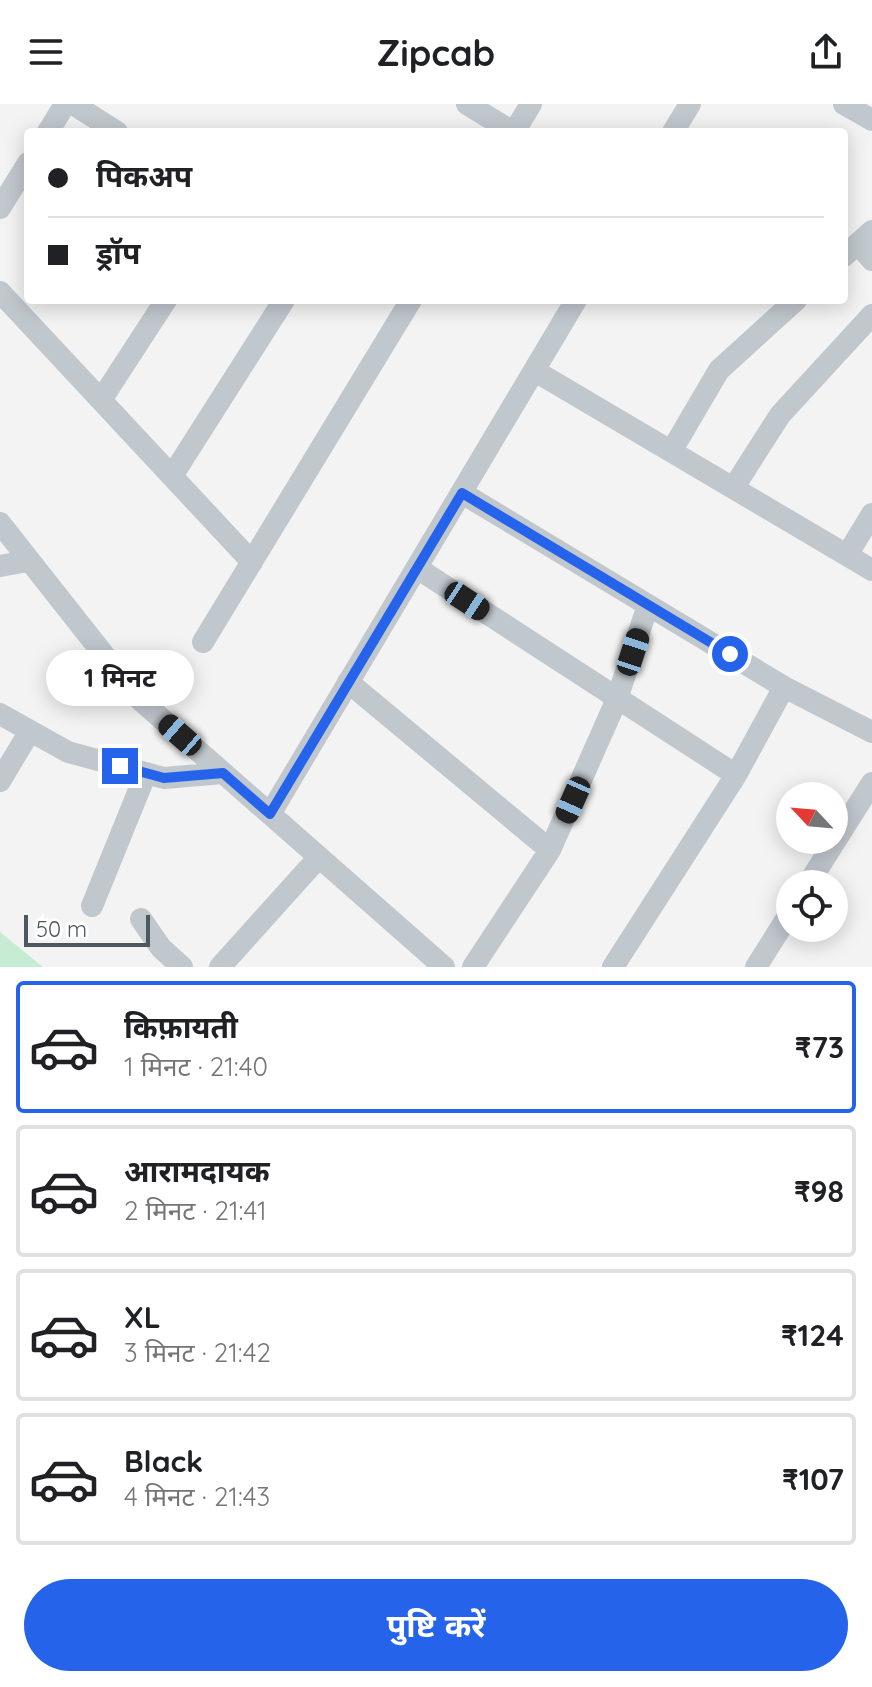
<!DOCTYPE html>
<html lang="hi">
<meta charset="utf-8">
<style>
:root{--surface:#fff;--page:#f6f6f6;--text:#202124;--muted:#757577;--line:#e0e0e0;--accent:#2563eb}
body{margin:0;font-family:Quicksand,"Noto Sans Devanagari",sans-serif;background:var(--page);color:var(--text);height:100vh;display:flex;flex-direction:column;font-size:30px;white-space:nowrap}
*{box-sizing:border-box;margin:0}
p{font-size:26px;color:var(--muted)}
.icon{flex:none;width:44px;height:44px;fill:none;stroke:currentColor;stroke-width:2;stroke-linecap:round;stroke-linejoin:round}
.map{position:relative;height:863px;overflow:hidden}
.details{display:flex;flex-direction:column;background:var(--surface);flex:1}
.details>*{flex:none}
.banner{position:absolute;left:24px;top:24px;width:824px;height:176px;border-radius:8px;box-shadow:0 4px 20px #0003;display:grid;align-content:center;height:176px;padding:0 24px;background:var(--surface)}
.needle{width:52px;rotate:296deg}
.buttons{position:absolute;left:776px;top:678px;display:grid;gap:16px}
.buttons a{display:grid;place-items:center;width:72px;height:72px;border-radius:50%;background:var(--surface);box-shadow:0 4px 20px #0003;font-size:40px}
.scale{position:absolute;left:24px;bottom:20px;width:126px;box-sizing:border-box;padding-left:8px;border:4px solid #4c575e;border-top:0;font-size:22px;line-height:28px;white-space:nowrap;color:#4c575e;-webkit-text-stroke:6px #fff;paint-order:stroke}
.end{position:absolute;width:36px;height:36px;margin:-18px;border:10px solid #2563eb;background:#fff;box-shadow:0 0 0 4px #fff}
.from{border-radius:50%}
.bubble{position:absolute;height:56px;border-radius:28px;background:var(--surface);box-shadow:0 4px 20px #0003;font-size:26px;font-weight:700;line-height:56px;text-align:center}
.car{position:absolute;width:24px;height:48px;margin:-24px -12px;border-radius:10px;box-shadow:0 0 6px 2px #0007;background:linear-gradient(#222 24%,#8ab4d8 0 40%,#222 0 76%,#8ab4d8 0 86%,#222 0)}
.banner b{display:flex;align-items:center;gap:28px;height:76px;font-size:30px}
.banner b+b{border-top:2px solid var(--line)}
.banner i{width:20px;height:20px;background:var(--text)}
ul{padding:14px 0 0;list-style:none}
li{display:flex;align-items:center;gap:24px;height:132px;margin:0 16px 12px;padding:0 8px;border:4px solid var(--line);border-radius:8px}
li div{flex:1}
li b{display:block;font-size:30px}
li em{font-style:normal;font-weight:700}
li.on{border-color:var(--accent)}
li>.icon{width:72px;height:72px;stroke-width:1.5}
.button{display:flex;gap:16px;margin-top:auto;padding:16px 24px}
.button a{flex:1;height:92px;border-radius:48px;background:var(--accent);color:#fff;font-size:32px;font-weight:700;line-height:92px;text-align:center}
header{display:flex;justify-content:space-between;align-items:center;height:104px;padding:0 24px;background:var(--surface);font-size:36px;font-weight:700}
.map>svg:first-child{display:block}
</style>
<header><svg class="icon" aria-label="menu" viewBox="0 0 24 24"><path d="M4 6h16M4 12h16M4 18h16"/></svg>Zipcab<svg class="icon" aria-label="share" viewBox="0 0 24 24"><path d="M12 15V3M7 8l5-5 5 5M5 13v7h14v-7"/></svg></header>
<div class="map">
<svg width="872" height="863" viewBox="0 0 872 863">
<rect width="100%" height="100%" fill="#f4f3f3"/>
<path fill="#c6edd3" d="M0,828L43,863H0Z"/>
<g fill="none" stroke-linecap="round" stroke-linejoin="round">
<path stroke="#c0c7cd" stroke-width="22" d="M73,0L117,28
M467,0L513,28
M844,0L872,16
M48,28L65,0
M514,28L531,0
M673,28L690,0
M0,104L28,59
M858,140L872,156
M844,152L872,127
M0,188L252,458
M535,267L872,466
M101,296L166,196
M672,346L719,266L796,196
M172,372L284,196
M734,383L780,311L872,211
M462,389L784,583L872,628
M0,419L138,594L444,863
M847,451L872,410
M0,462L28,457
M417,464L736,671
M203,538L411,196
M348,578L550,746
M0,610L68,648L164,674L223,669
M0,677L30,627
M270,710L576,196
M808,780L872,679
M92,802L146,669
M141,815L161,844L182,863
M220,863L319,753
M473,863L550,746L617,595L648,501
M613,863L736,671L784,583
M756,863L790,809"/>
</g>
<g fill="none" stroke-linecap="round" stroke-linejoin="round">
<path stroke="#2563eb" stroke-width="10" d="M120,662L164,674L223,669L270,710L462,389L730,550"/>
</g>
</svg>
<div class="buttons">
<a><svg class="needle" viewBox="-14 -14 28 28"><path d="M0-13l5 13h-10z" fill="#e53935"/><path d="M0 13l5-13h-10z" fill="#757577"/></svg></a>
<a><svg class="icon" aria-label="locate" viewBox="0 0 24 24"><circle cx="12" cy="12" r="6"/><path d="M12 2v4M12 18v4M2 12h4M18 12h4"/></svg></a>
</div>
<div class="scale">50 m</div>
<i class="end from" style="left:730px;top:550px"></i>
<i class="end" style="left:120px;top:662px"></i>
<div class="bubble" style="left:46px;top:546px;width:148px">1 मिनट</div>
<i class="car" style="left:467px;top:497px;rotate:123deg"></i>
<i class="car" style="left:633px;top:548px;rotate:18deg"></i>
<i class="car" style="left:180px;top:631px;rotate:311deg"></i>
<i class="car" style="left:573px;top:696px;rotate:204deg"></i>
<div class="banner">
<b><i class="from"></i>पिकअप</b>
<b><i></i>ड्रॉप</b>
</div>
</div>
<section class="details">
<ul>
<li class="on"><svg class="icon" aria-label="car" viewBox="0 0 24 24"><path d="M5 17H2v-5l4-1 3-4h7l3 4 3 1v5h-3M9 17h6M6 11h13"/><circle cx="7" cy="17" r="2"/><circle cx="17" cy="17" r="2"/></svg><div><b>किफ़ायती</b><p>1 मिनट · 21:40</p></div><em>₹73</em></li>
<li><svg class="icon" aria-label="car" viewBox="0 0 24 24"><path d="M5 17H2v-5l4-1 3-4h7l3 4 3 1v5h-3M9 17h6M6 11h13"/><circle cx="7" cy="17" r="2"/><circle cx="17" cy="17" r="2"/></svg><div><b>आरामदायक</b><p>2 मिनट · 21:41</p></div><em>₹98</em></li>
<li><svg class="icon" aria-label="car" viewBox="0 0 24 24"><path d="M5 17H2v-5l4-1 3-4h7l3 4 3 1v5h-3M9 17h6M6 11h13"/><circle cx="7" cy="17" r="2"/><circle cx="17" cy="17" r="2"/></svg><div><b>XL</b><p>3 मिनट · 21:42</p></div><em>₹124</em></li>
<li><svg class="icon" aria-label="car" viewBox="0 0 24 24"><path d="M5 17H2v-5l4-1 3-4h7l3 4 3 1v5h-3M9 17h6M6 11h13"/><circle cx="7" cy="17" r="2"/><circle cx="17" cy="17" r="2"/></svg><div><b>Black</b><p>4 मिनट · 21:43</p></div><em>₹107</em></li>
</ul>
<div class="button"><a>पुष्टि करें</a></div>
</section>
